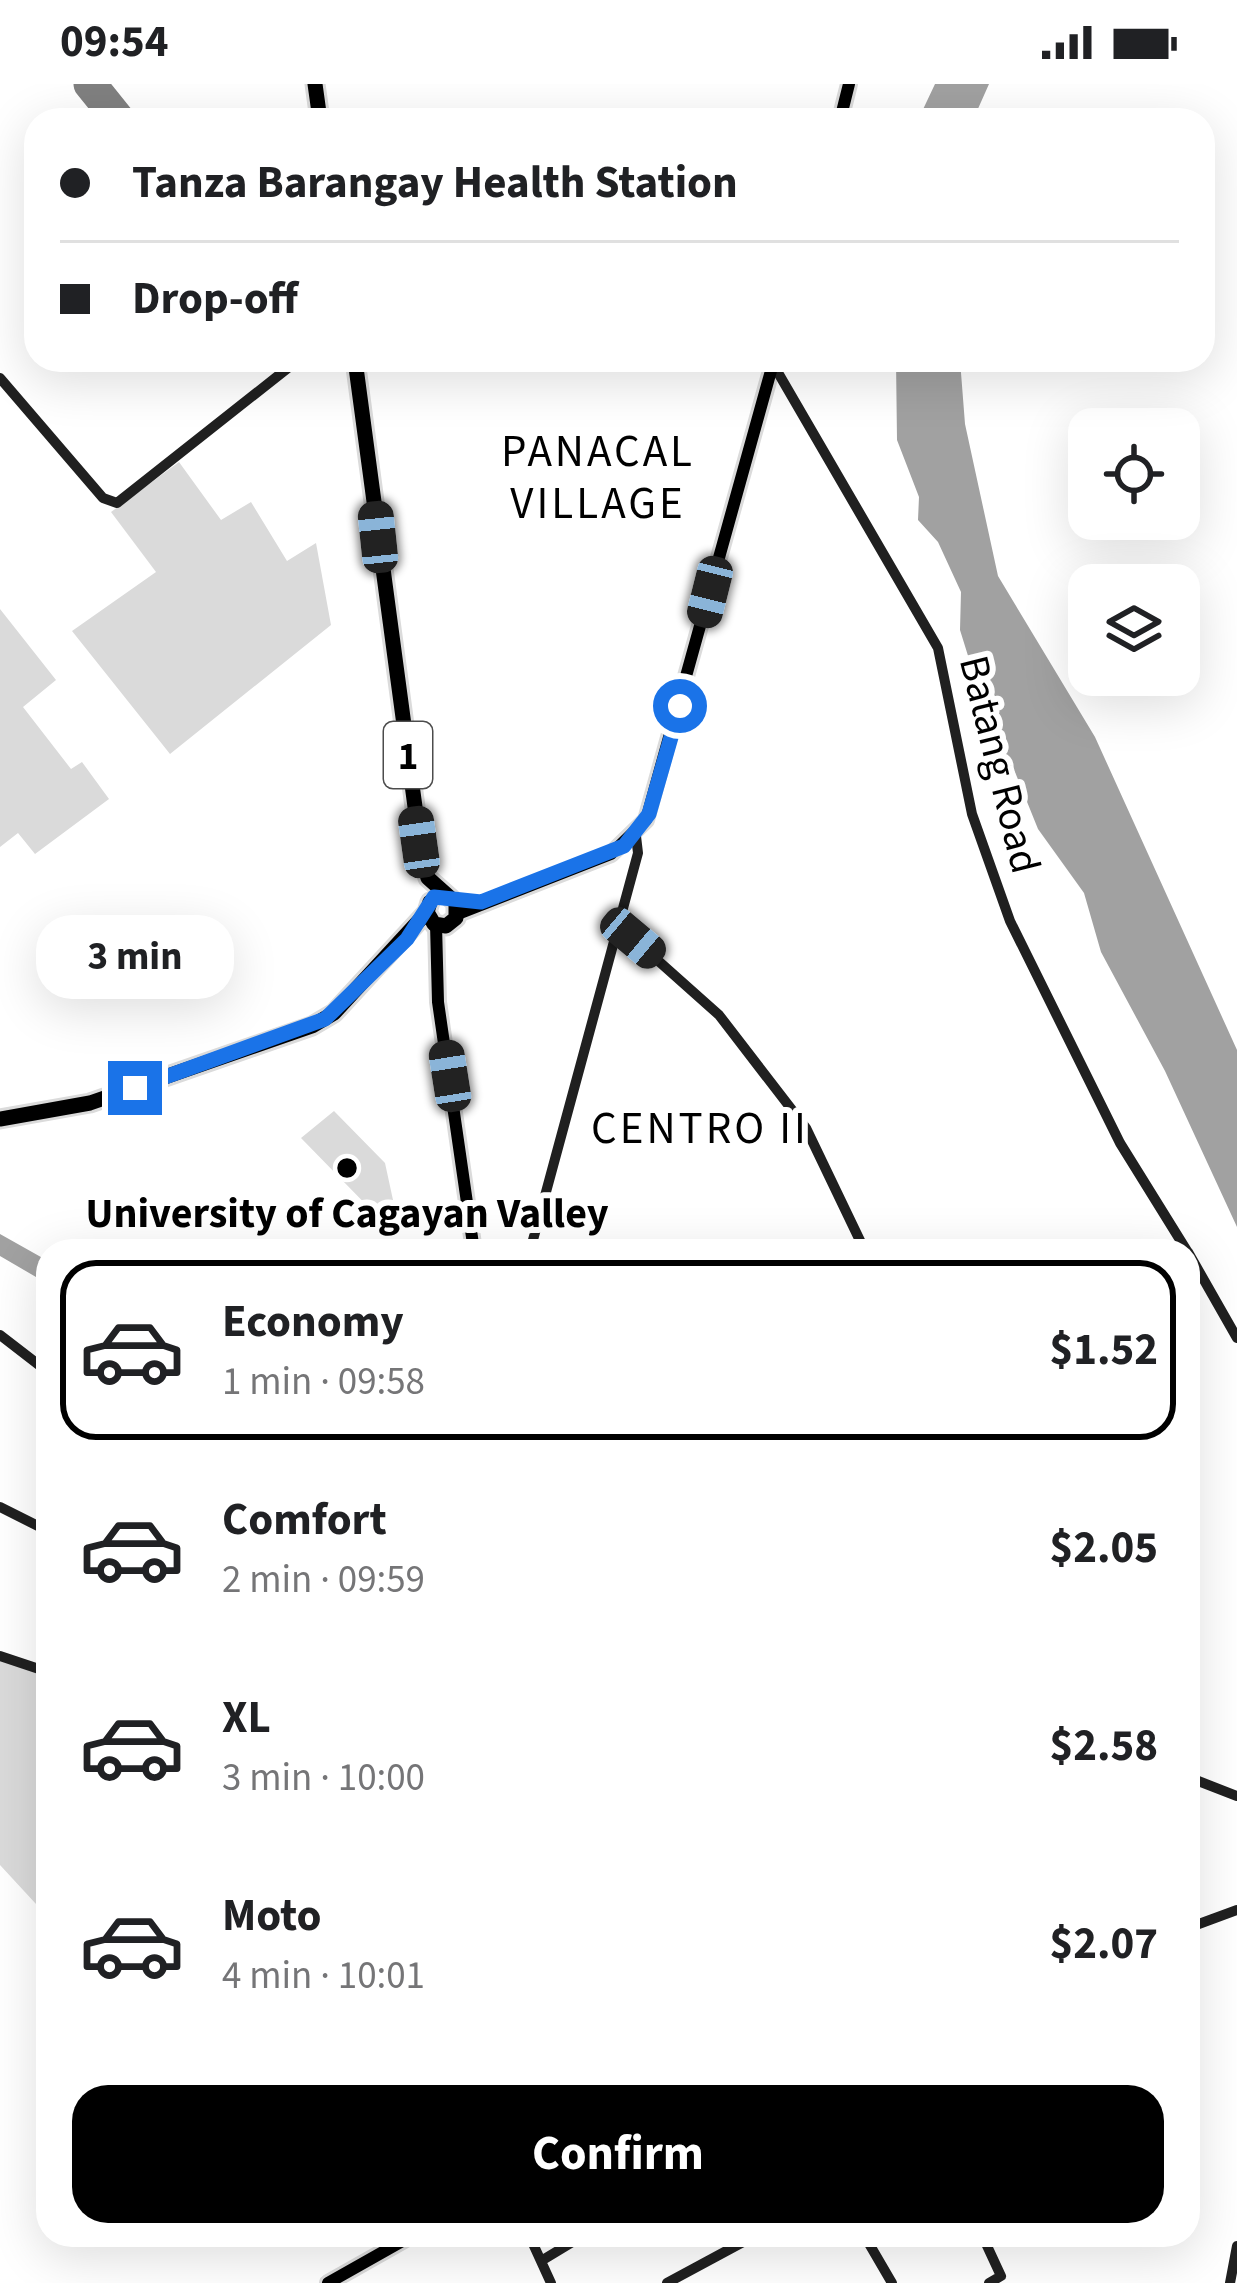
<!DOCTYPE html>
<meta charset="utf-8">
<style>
:root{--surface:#fff;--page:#f2f2f2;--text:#202124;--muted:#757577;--line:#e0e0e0;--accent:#000}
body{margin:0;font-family:"Source Sans 3",sans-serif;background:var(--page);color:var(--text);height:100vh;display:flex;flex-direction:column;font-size:45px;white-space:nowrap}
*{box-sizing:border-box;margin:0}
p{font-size:39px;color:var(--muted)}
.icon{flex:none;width:66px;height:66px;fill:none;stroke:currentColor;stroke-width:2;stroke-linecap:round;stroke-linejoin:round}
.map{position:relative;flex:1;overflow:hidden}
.drawer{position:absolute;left:36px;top:1155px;width:1164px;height:1008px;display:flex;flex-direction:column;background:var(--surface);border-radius:36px;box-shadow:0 12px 48px #0002}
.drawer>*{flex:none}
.banner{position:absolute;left:24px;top:24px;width:1191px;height:264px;border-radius:36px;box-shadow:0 12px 48px #0002;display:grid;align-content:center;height:264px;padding:0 36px;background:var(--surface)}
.fabs{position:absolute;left:1068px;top:324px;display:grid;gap:24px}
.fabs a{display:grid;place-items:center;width:132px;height:132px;border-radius:24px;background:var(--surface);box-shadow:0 12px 48px #0002;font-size:60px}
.end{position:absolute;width:54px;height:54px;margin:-27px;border:15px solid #1a73e8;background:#fff;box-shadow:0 0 0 6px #fff}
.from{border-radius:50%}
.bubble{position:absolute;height:84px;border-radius:36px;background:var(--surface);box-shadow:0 12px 48px #0002;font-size:39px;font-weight:700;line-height:84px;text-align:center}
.car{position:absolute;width:36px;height:72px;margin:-36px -18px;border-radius:15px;box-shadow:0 0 9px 3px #0007;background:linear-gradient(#222 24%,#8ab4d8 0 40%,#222 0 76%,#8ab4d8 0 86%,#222 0)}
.banner b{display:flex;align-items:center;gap:42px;height:114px;font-size:45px}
.banner b+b{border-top:3px solid var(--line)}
.banner i{width:30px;height:30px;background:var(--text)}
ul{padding:21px 0 0;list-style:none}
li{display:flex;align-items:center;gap:36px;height:180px;margin:0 24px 18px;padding:0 12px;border:6px solid transparent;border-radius:36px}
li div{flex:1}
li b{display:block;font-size:45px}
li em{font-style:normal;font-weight:700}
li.current{border-color:var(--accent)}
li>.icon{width:108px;height:108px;stroke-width:1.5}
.button{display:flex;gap:24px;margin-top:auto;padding:24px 36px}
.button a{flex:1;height:138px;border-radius:36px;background:var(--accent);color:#fff;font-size:48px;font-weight:700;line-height:138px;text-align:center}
.status{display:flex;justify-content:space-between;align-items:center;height:84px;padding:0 60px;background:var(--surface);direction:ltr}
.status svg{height:33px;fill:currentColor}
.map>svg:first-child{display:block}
</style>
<div class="status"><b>09:54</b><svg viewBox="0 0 49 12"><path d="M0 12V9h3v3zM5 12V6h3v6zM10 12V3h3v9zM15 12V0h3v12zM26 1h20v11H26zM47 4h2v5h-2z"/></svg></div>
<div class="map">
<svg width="1237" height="2199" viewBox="0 0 1237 2199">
<rect width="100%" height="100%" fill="#fff"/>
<path fill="#dadada" d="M179,378L221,436L251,418L287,477L316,459L331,541L170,670L72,547L156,488L111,428Z
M0,525L56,596L23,623L71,685L82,678L109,715L35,770L18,749L0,763Z
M334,1027L385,1079L393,1116L382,1137L301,1054Z
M0,1576L48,1591V1833L0,1781Z"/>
<path fill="#a1a1a1" d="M935,0H989L973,36H918Z
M896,276H960L965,340L998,492L1095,653L1237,966V1143L1165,987L1101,868L1084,809L1038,745L1015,688L997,665L960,546L961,508L938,458L918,436L919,413L897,356Z
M0,1150L48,1177V1200L0,1172Z"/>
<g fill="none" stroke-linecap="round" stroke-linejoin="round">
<path stroke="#808080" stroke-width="33" d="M90,0L119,36"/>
<defs>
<path id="primary" d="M840,36L849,0
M458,830L611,770L646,736L774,276
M436,840L438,918L474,1167
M328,2199L413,2151"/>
<path id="highway" d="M315,0L320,36
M355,276L422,775L428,794L456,819V834L446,842L434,840L427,828L430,818
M0,1035L90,1019L312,942L334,929L427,828"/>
</defs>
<use href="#primary" stroke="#dbdbdb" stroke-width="18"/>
<use href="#highway" stroke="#dbdbdb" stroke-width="21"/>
<path stroke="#202020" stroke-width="10" d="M773,280L938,564L972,730L1010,837L1120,1059L1187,1167
M0,294L103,414L117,419L298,276
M618,841L719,931L806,1044L865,1167
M530,1167L638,769L636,752
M1188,1168L1237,1254
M0,1251L48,1288
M0,1423L48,1447
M0,1572L48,1588
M1188,1693L1237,1712
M1188,1844L1237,1826
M529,2151L551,2199
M864,2151L892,2199
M982,2151L1001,2192L989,2199
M541,2177L584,2151
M667,2199L756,2151
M1230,2199L1237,2162"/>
<use href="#primary" stroke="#000" stroke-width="12"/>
<use href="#highway" stroke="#000" stroke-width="15"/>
</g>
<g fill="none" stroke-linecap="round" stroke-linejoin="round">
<path stroke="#1a73e8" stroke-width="15" d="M135,1004L325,935L407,855L434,813L481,818L624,762L649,730L680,622"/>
</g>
<circle fill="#000" stroke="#fff" stroke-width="4.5" cx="347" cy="1084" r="12"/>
<g text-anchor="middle" stroke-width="12" stroke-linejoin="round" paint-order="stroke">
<rect fill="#fff" stroke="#4c4c4c" stroke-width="3" x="384" y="638" width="48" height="66" rx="9"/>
<g font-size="39" font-weight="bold" fill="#000">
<text x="408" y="685">1</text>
</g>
<g font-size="42" fill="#000" stroke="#fff">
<text transform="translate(1001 680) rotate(76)" y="15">Batang Road</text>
</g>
<g font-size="42" font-weight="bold" fill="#000" stroke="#fff">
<text x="347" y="1143">University of Cagayan Valley</text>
</g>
<g font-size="45" letter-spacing="3" fill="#000" stroke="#fff">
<text x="598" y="382">PANACAL<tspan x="598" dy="52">VILLAGE</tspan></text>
<text x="700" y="1059">CENTRO II</text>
</g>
</g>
</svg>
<div class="fabs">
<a><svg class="icon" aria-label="locate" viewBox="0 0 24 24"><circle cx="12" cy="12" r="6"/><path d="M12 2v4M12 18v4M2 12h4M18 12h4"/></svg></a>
<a><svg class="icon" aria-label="layers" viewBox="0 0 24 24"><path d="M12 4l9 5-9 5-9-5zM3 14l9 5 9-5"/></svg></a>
</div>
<i class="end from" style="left:680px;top:622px"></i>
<i class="end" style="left:135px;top:1004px"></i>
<div class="bubble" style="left:36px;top:831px;width:198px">3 min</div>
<i class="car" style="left:378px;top:453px;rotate:354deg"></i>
<i class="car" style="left:710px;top:508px;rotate:194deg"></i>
<i class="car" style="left:419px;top:758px;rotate:352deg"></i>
<i class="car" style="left:633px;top:854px;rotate:130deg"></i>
<i class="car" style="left:450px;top:992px;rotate:351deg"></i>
<div class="banner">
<b><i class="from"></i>Tanza Barangay Health Station</b>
<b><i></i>Drop-off</b>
</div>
<section class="drawer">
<ul>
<li class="current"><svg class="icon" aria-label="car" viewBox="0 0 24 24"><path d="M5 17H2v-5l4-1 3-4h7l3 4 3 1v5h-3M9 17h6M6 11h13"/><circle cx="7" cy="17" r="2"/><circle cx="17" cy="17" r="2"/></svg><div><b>Economy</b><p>1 min · 09:58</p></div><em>$1.52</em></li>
<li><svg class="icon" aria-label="car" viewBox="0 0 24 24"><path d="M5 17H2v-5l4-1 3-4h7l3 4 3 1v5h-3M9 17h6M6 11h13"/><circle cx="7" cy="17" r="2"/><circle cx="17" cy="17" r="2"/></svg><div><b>Comfort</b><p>2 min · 09:59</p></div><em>$2.05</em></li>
<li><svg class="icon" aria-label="car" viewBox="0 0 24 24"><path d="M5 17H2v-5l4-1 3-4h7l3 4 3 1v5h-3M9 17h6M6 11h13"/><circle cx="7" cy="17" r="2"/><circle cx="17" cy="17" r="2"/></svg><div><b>XL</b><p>3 min · 10:00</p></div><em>$2.58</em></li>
<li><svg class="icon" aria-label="car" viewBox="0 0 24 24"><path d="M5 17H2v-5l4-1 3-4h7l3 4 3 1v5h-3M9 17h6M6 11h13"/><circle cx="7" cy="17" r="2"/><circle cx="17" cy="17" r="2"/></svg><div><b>Moto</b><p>4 min · 10:01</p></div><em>$2.07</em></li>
</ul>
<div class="button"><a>Confirm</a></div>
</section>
</div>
